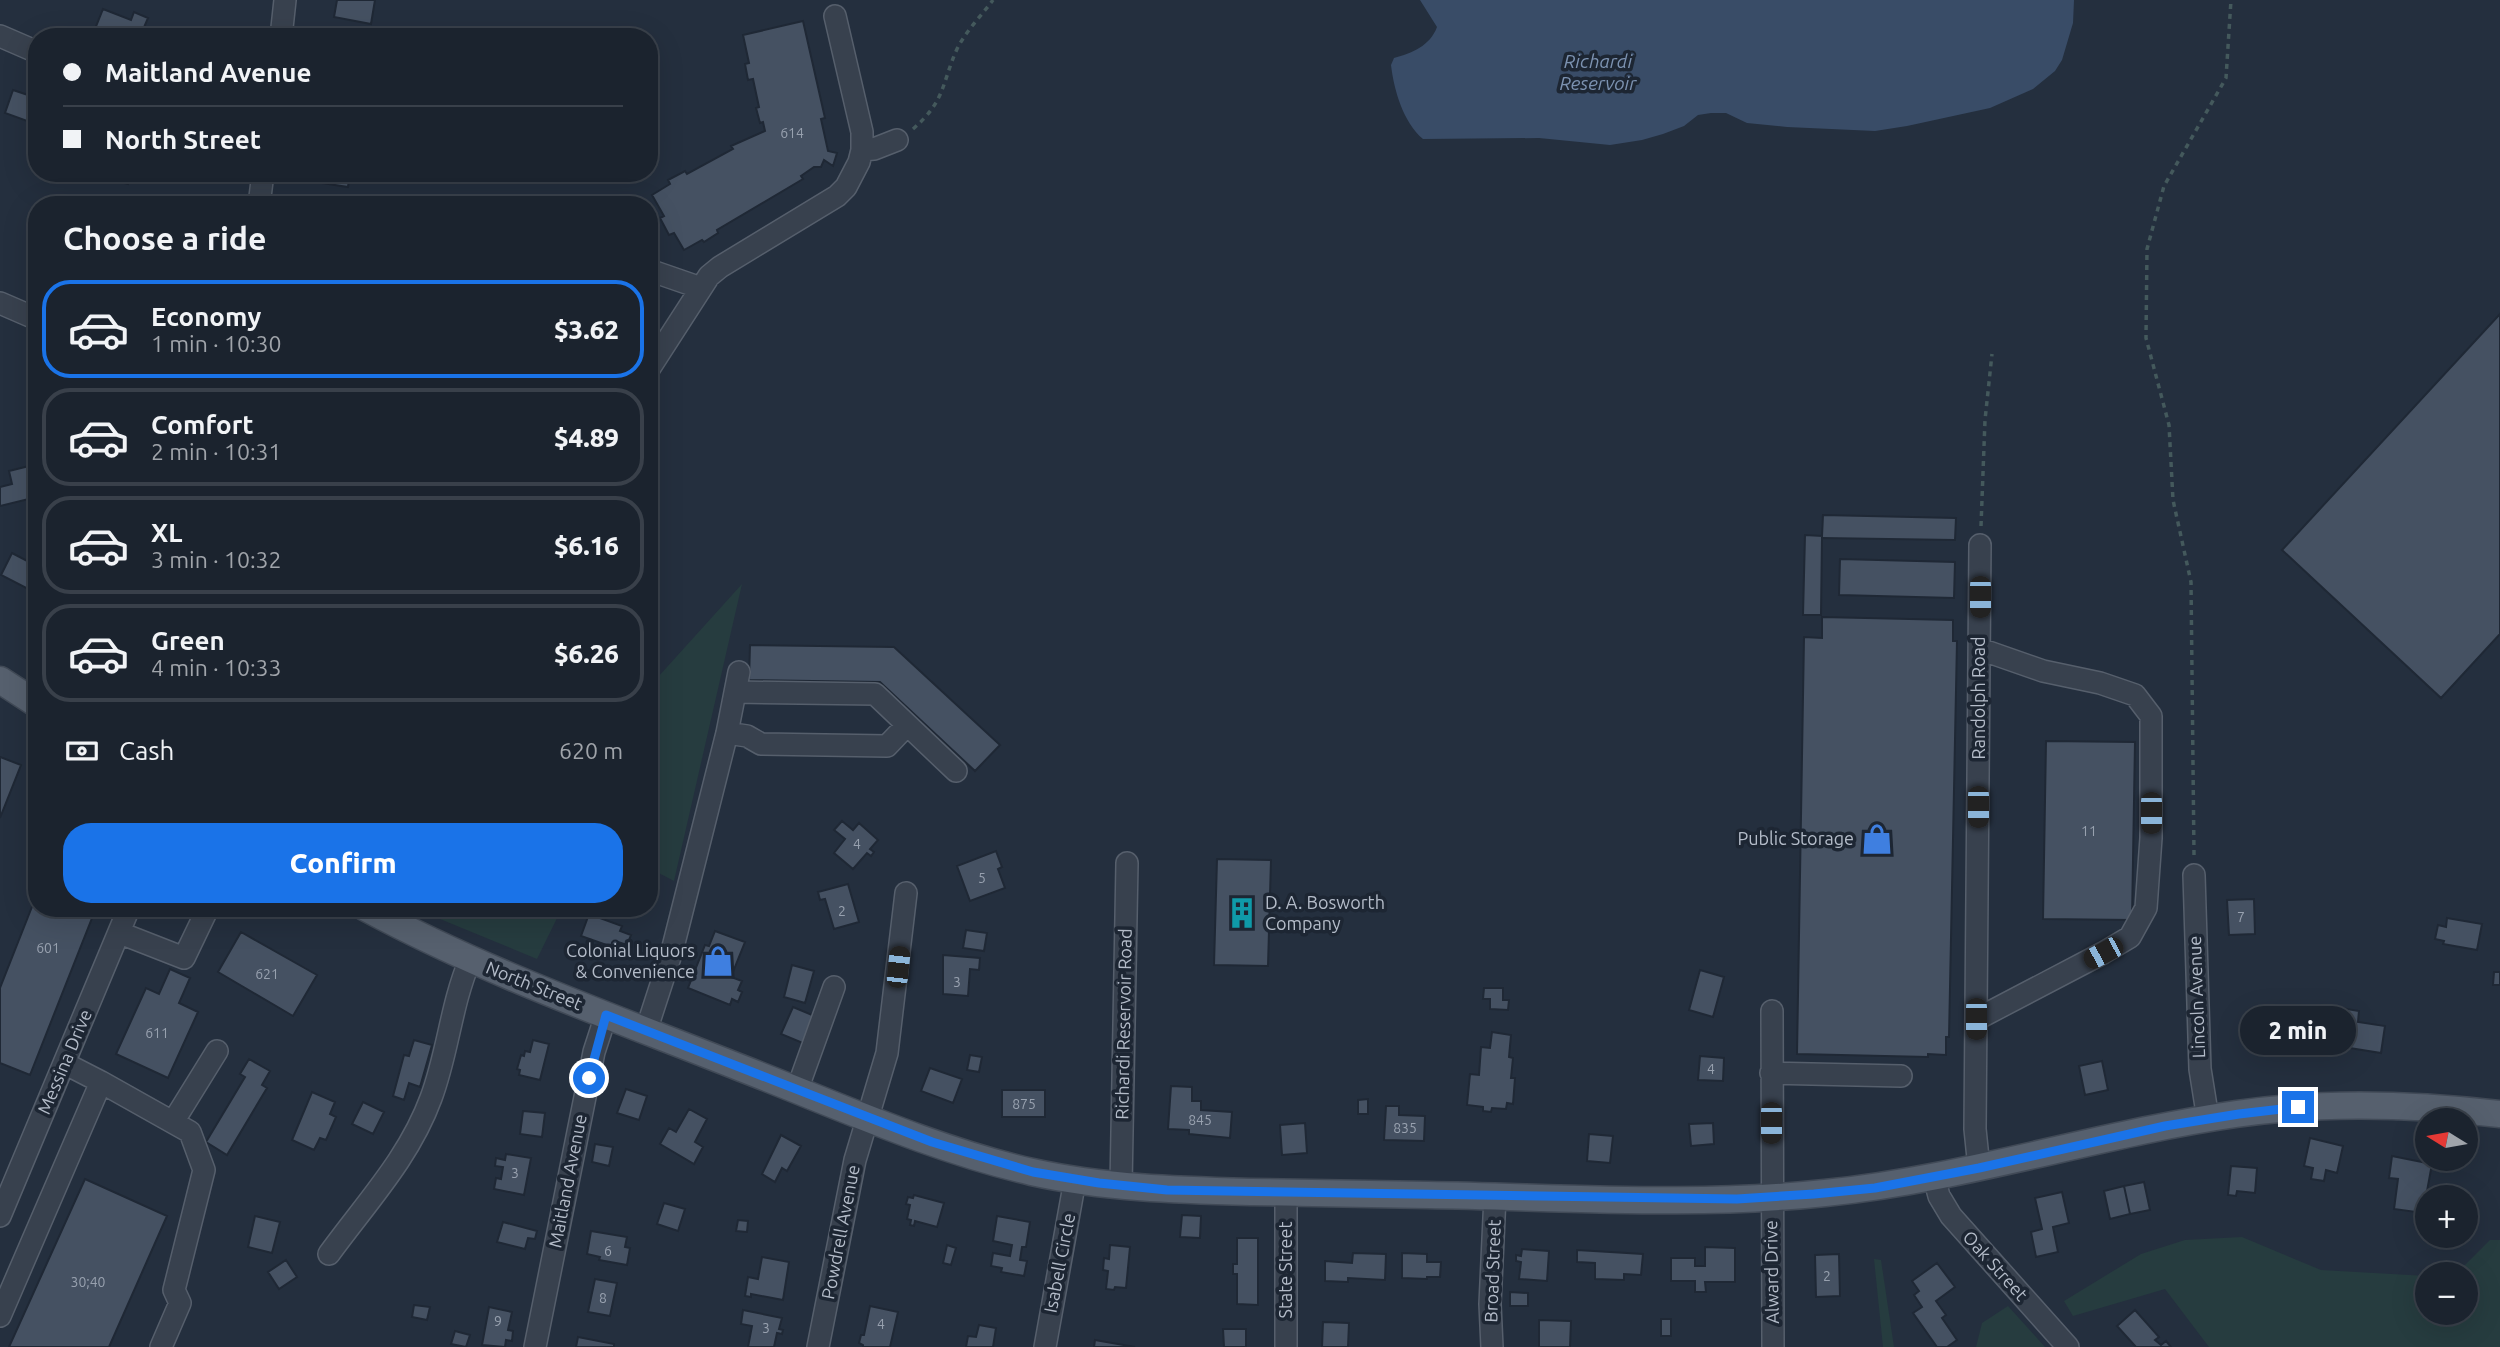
<!DOCTYPE html>
<meta charset="utf-8">
<style>
:root{--surface:#1b232e;--page:#242b36;--text:#f1f3f6;--muted:#a0a4aa;--line:#39404a;--accent:#1a73e8}
body{margin:0;font-family:Ubuntu,sans-serif;background:var(--page);color:var(--text);height:100vh;display:flex;flex-direction:column;font-size:26px;white-space:nowrap}
*{box-sizing:border-box;margin:0}
p{font-size:23px;color:var(--muted)}
.icon{flex:none;width:38px;height:38px;fill:none;stroke:currentColor;stroke-width:2;stroke-linecap:round;stroke-linejoin:round}
.map{position:relative;flex:1;overflow:hidden}
.sheet{position:absolute;left:28px;top:196px;width:630px;height:721px;display:flex;flex-direction:column;background:var(--surface);border-radius:28px;box-shadow:0 7px 28px #0002,0 0 0 2px var(--line)}
.sheet>*{flex:none}
.hud{position:absolute;left:28px;top:28px;width:630px;height:154px;border-radius:28px;box-shadow:0 7px 28px #0002,0 0 0 2px var(--line);display:grid;align-content:center;height:154px;padding:0 35px;background:var(--surface)}
.needle{width:46px;rotate:281deg}
.fabs{position:absolute;left:2415px;top:1108px;display:grid;gap:14px}
.fabs a{display:grid;place-items:center;width:63px;height:63px;border-radius:50%;background:var(--surface);box-shadow:0 7px 28px #0002,0 0 0 2px var(--line);font-size:35px}
.end{position:absolute;width:32px;height:32px;margin:-16px;border:9px solid #1a73e8;background:#fff;box-shadow:0 0 0 4px #fff}
.from{border-radius:50%}
.bubble{position:absolute;height:49px;border-radius:24px;background:var(--surface);box-shadow:0 7px 28px #0002,0 0 0 2px var(--line);font-size:23px;font-weight:800;line-height:49px;text-align:center}
.car{position:absolute;width:21px;height:42px;margin:-21px -10px;border-radius:9px;box-shadow:0 0 5px 2px #0007;background:linear-gradient(#222 24%,#8ab4d8 0 40%,#222 0 76%,#8ab4d8 0 86%,#222 0)}
.hud b{display:flex;align-items:center;gap:24px;height:66px;font-size:26px}
.hud b+b{border-top:2px solid var(--line)}
.hud i{width:18px;height:18px;background:var(--text)}
ul{padding:0;list-style:none}
li{display:flex;align-items:center;gap:21px;height:98px;margin:0 14px 10px;padding:0 21px;border:4px solid var(--line);border-radius:28px}
li div{flex:1}
li b{display:block;font-size:26px}
li em{font-style:normal;font-weight:800}
li.on{border-color:var(--accent)}
li>.icon{width:63px;height:63px;stroke-width:1.5}
h2{padding:0 35px;font-size:32px;line-height:84px}
.pay{display:flex;align-items:center;gap:18px;height:77px;padding:0 35px;font-size:26px}
.pay p{margin-inline-start:auto}
.primary-button{display:flex;gap:14px;margin-top:auto;padding:14px 35px}
.primary-button a{flex:1;height:80px;border-radius:28px;background:var(--accent);color:#fff;font-size:28px;font-weight:800;line-height:80px;text-align:center}
.map>svg:first-child{display:block}
</style>
<div class="map">
<svg width="2500" height="1347" viewBox="0 0 2500 1347">
<rect width="100%" height="100%" fill="#242f3e"/>
<path fill="#263c3f" d="M742,584L674,881L649,868V687Z
M450,908H562L537,959L440,919Z
M2242,1237L2321,1270L2427,1276V1312H2466V1274H2456L2490,1240H2500V1347H2209L2165,1289L2073,1316L2064,1301L2141,1254L2185,1240Z
M1874,1259L1881,1260L1894,1347H1883Z
M2008,1306L2045,1347H1976L1982,1323Z"/>
<path fill="#394c67" d="M1420,0H2074L2073,23L2062,60L2055,71L2033,89L1990,108L1907,126L1875,131L1787,127L1747,123L1726,113H1711L1698,115L1684,126L1663,134L1642,140L1610,145L1539,138L1423,139C1403,122 1394,90 1391,65L1394,58C1412,53 1430,46 1437,27Z"/>
<path fill="#455162" stroke="#1f2835" stroke-width="2" d="M337,0H375L371,24L334,17Z
M103,9L131,20L134,12L148,18L140,37H101L93,34Z
M803,21L825,118L821,119L828,151L837,153L833,166L824,160L821,167H814L801,176L803,179L717,230L718,233L704,242L702,240L684,250L674,233L669,235L660,218L664,216L652,195L670,184L668,180L685,171L687,174L733,149L731,146L765,131L763,122L760,123L756,108L759,107L753,79L748,80L745,64L749,63L743,35Z
M13,90L37,98V131L31,129L33,123L5,113Z
M115,173H131L128,184L113,180Z
M132,173H158L156,180Z
M310,173H350L348,187L309,181Z
M2500,314V634L2441,698L2282,550Z
M37,461V497L0,506V487L12,484L9,471L33,465L32,462Z
M1823,515L1956,518L1955,540L1822,538L1821,615H1803L1805,535L1822,536Z
M12,553L37,566V581L32,591L1,575Z
M1840,559L1955,562L1954,598L1839,595Z
M1822,617L1953,620V641H1957L1949,1037H1946V1055L1928,1054V1057L1797,1054L1804,637L1822,638Z
M750,645L894,647L1000,745L975,771L880,682L749,680Z
M2046,741L2135,742L2132,920L2043,919Z
M0,757L21,765L0,818Z
M842,821L853,830L859,823L878,840L870,849L874,852L871,856L867,853L853,869L834,853L845,839L834,830Z
M996,851L1002,867L998,869L1005,888L970,901L957,866Z
M1217,859L1271,860L1268,966L1214,965Z
M848,884L859,922L834,929L825,899L820,900L818,892Z
M37,894V908H96L30,1075L0,1063V988Z
M2254,899L2255,934L2229,935L2227,900Z
M589,914L622,926L620,931L631,935L627,945L618,942L615,948L581,936Z
M2447,918L2482,924L2477,950L2443,944L2444,941L2435,939L2438,925L2446,927Z
M966,930L987,933L984,951L963,948Z
M715,931L745,942L731,977L742,981L738,990L742,992L738,1002L732,999L730,1005L688,988L705,945L709,946Z
M241,932L317,975L293,1016L218,972Z
M943,955L980,958L979,970L970,969L968,996L943,994Z
M792,965L814,971L805,1003L784,997Z
M170,969L190,978L179,1003L198,1012L168,1078L116,1054L146,988L159,994Z
M1700,970L1724,977L1713,1017L1689,1010Z
M2494,972H2500V985H2493Z
M1484,988H1503V1000H1509L1508,1010L1490,1009V999H1483Z
M793,1007L817,1017L805,1044L781,1034Z
M2341,1008L2359,1011L2358,1022L2385,1026L2381,1053L2337,1046Z
M1492,1032L1511,1035L1509,1057L1513,1058L1511,1078H1515L1513,1104L1507,1103L1506,1109L1492,1108L1491,1112L1483,1111V1107L1467,1105L1470,1074L1479,1075L1481,1047L1490,1048Z
M414,1040L432,1045L420,1087L409,1083L404,1100L393,1096L404,1055L409,1056Z
M533,1040L549,1044L540,1080L519,1075L520,1070L517,1069L521,1055L524,1056L525,1051L530,1052Z
M970,1055L982,1057L979,1072L967,1070Z
M1700,1056L1724,1058L1723,1081L1698,1080Z
M249,1059L270,1071L262,1085L267,1088L227,1155L206,1142L245,1077L240,1074Z
M2102,1061L2108,1090L2085,1095L2079,1066Z
M930,1068L962,1079L953,1103L921,1091Z
M1171,1086L1192,1087V1101H1201V1110L1232,1112L1230,1138L1189,1134V1130L1168,1129Z
M626,1089L647,1096L639,1120L617,1113Z
M1002,1090H1045V1117H1002Z
M312,1092L335,1102L330,1114L336,1117L326,1140L320,1138L314,1150L292,1140Z
M1368,1099V1114H1358V1100Z
M363,1102L384,1112L373,1134L352,1124Z
M1386,1106H1399V1115L1425,1116L1424,1141L1384,1140Z
M689,1109L707,1119L695,1142L703,1147L694,1164L660,1144L669,1128L676,1132Z
M523,1111L545,1113L542,1137L520,1134Z
M1305,1123L1307,1153L1282,1155L1280,1125Z
M1713,1123L1714,1144L1691,1146L1689,1124Z
M1589,1134L1613,1136L1610,1163L1587,1161Z
M781,1135L801,1146L787,1171L782,1168L775,1182L762,1174Z
M2310,1138L2343,1146L2337,1173L2326,1170L2324,1181L2311,1179L2313,1168L2304,1166Z
M595,1144L613,1147L609,1166L592,1162Z
M506,1154L531,1158L524,1195L494,1189L496,1178L501,1179L503,1167L495,1166L496,1158L505,1160Z
M2392,1156L2432,1164L2423,1213L2394,1209L2398,1179L2389,1178Z
M2231,1166L2257,1168L2255,1193L2237,1191L2236,1196L2228,1195Z
M85,1179L167,1216L109,1347H9Z
M2144,1182L2150,1210L2130,1214L2124,1186Z
M2124,1186L2130,1214L2110,1219L2104,1191Z
M2062,1192L2069,1223L2053,1227L2058,1252L2036,1257L2031,1232L2042,1229L2035,1198Z
M914,1195L944,1203L937,1227L915,1221L914,1226L910,1225L911,1220L907,1219L910,1205L906,1204L908,1197L913,1198Z
M664,1203L685,1209L678,1231L657,1224Z
M1182,1215L1201,1216L1200,1238L1180,1237Z
M255,1216L280,1222L272,1253L248,1247Z
M997,1216L1030,1222L1026,1247H1022L1020,1260L1027,1261L1024,1276L1001,1272L1002,1268L991,1266L993,1253L1010,1256L1012,1245L993,1241Z
M738,1220L748,1221L747,1232L736,1231Z
M503,1222L537,1231L535,1239L528,1238L525,1249L497,1242Z
M591,1231L627,1237L625,1247L630,1248L627,1265L599,1260L600,1257L587,1254Z
M1237,1238H1258V1305L1237,1304V1274H1233V1264H1237Z
M947,1245L956,1248L951,1265L943,1263Z
M1110,1245L1130,1247L1126,1288L1115,1287L1114,1290L1106,1289L1108,1271L1103,1270L1104,1258L1109,1259Z
M1705,1247L1735,1248V1282H1705L1706,1292H1695V1281H1671V1258H1695V1266H1705Z
M1522,1249L1549,1251L1547,1281L1519,1279L1521,1262L1516,1261V1255L1521,1256Z
M1577,1250L1643,1254L1641,1275L1624,1274V1280L1595,1279V1263L1577,1262Z
M1353,1253L1386,1254L1385,1280L1348,1278V1282L1325,1281V1261L1352,1263Z
M1402,1253L1427,1254V1262H1441L1440,1277H1427V1279L1402,1278Z
M1839,1254L1840,1296L1816,1297L1815,1255Z
M762,1257L789,1262L783,1300L751,1294V1297L745,1296L748,1277L758,1279Z
M286,1260L297,1277L279,1289L268,1272Z
M1937,1263L1955,1287L1936,1301L1946,1315L1942,1318L1957,1340L1947,1347H1937L1913,1313L1922,1307L1914,1295L1919,1291L1912,1281Z
M595,1279L617,1283L610,1316L588,1312Z
M1510,1292L1528,1293V1306H1510Z
M414,1305L430,1307L427,1320L412,1317Z
M870,1306L898,1312L890,1347H863V1345L859,1343L861,1335H864Z
M489,1307L512,1312L508,1330L513,1331L512,1341L506,1340L505,1347L482,1345Z
M743,1310L782,1318L779,1329L783,1330L782,1334L777,1333L774,1347H748L752,1326L741,1324Z
M2135,1310L2159,1337L2155,1340L2161,1345L2166,1341L2171,1347H2136L2117,1326Z
M1661,1319H1671V1336H1661Z
M1539,1320L1571,1321L1570,1347H1539Z
M1323,1322L1349,1323L1348,1347H1322Z
M979,1325L996,1328L993,1347H966L968,1336L976,1337Z
M1223,1329H1246V1347H1224Z
M455,1331L470,1335L466,1347L451,1344Z
M578,1337L614,1344V1347H576Z
M1095,1340L1135,1347H1094Z"/>
<g fill="none" stroke-linecap="round" stroke-linejoin="round">
<defs>
<path id="minor" d="M0,36L37,52
M281,37L285,0
M862,150L874,149L897,140
M259,205L263,173
M649,270L701,288
M0,303L37,319
M649,369L709,276L720,267L837,196L846,187L859,162L862,150V132L835,16
M736,692L875,694L956,771
M727,733L747,736L761,744L887,746L907,725
M2194,875L2200,1069L2208,1119
M120,933L184,958L208,908
M1772,1011L1773,1347
M1977,1019L2103,953L2130,937L2146,908L2151,838V716L2135,695L2100,683L2043,671L1980,649
M646,1031L672,951L727,733L739,672
M1771,1073L1901,1076
M101,1082L190,1132L204,1170L174,1290L180,1303L161,1347
M797,1090L834,987
M173,1122L217,1051
M1979,1168L1975,1129L1980,545
M1934,1177L1939,1196L1951,1216L2068,1347
M1121,1186L1127,863
M0,1216L129,908
M329,1254C366,1203 409,1158 431,1098C448,1053 451,1004 470,960
M0,1316L101,1082L64,1063
M535,1347L594,1052L606,1015
M818,1347L855,1160L887,1053L906,893
M1045,1347L1075,1180
M1286,1347V1192
M1492,1347L1490,1304L1495,1196"/>
<path id="major" d="M0,680L37,704
M366,908C487,973 615,1018 741,1068C837,1105 932,1149 1032,1172C1104,1188 1178,1190 1251,1192C1310,1193 1369,1194 1428,1195C1559,1197 1694,1207 1825,1193C1964,1179 2098,1134 2236,1114C2324,1101 2412,1104 2500,1114"/>
</defs>
<use href="#minor" stroke="#565f6c" stroke-width="24"/>
<use href="#major" stroke="#414a57" stroke-width="29"/>
<path stroke="#44595c" stroke-width="3.5" stroke-dasharray="5 5" stroke-linecap="butt" d="M913,129C946,100 941,85 957,49C966,31 981,16 993,0
M1981,526L1985,420L1992,354
M2194,855L2191,582L2173,500L2169,425L2146,338L2147,249L2164,186L2226,78L2231,0"/>
<use href="#minor" stroke="#38414e" stroke-width="21"/>
<use href="#major" stroke="#56606e" stroke-width="26"/>
</g>
<g fill="none" stroke-linecap="round" stroke-linejoin="round">
<path stroke="#1a73e8" stroke-width="9" d="M589,1078L606,1015L932,1142L1033,1172L1099,1183L1167,1190L1737,1199L1814,1194L1875,1188L1979,1168L2165,1126L2239,1114L2298,1107"/>
</g>
<defs>
<symbol id="shop-bare" viewBox="-9 -9 18 18"><path d="M-5-2.5h2.3a2.7 3.5 0 0 1 5.4 0H5L5.5 6h-11ZM-1.5-2.5h3a1.5 2.3 0 0 0-3 0Z" fill="#3f7fe0" stroke="#1d2633" stroke-width="2.5" paint-order="stroke"/></symbol>
<symbol id="building-bare" viewBox="-9 -9 18 18"><path d="M-4-6H4V6H1V3H-1V6H-4ZM-2.5-4.3h1.7v1.8h-1.7ZM.8-4.3h1.7v1.8H.8ZM-2.5-1h1.7V.8h-1.7ZM.8-1h1.7V.8H.8Z" fill="#0f9aa8" stroke="#1d2633" stroke-width="2.5" paint-order="stroke"/></symbol>
</defs>
<g fill-rule="evenodd">
<use href="#shop-bare" x="1855" y="817" width="44" height="44"/>
<use href="#building-bare" x="1220" y="891" width="44" height="44"/>
<use href="#shop-bare" x="696" y="939" width="44" height="44"/>
</g>
<g text-anchor="middle" stroke-width="7" stroke-linejoin="round" paint-order="stroke">
<g font-size="14" fill="#98a1af">
<text x="792" y="138">614</text>
<text x="2089" y="836">11</text>
<text x="857" y="849">4</text>
<text x="982" y="883">5</text>
<text x="842" y="916">2</text>
<text x="2241" y="922">7</text>
<text x="48" y="953">601</text>
<text x="267" y="979">621</text>
<text x="957" y="987">3</text>
<text x="157" y="1038">611</text>
<text x="1711" y="1074">4</text>
<text x="1024" y="1109">875</text>
<text x="1200" y="1125">845</text>
<text x="1405" y="1133">835</text>
<text x="515" y="1178">3</text>
<text x="608" y="1256">6</text>
<text x="1827" y="1281">2</text>
<text x="88" y="1287">30;40</text>
<text x="603" y="1303">8</text>
<text x="498" y="1326">9</text>
<text x="881" y="1329">4</text>
<text x="766" y="1333">3</text>
</g>
<g font-size="18" fill="#b4bcc9" stroke="#1d2633">
<text transform="translate(1979 698) rotate(-90)" y="6">Randolph Road</text>
<text transform="translate(534 986) rotate(22)" y="6">North Street</text>
<text transform="translate(2197 997) rotate(-92)" y="6">Lincoln Avenue</text>
<text transform="translate(1124 1024) rotate(-89)" y="6">Richardi Reservoir Road</text>
<text transform="translate(65 1062) rotate(-67)" y="6">Messina Drive</text>
<text transform="translate(568 1181) rotate(-79)" y="6">Maitland Avenue</text>
<text transform="translate(841 1232) rotate(-79)" y="6">Powdrell Avenue</text>
<text transform="translate(1060 1263) rotate(-79)" y="6">Isabell Circle</text>
<text transform="translate(1995 1266) rotate(48)" y="6">Oak Street</text>
<text transform="translate(1286 1270) rotate(-90)" y="6">State Street</text>
<text transform="translate(1493 1271) rotate(-88)" y="6">Broad Street</text>
<text transform="translate(1772 1272) rotate(-91)" y="6">Alward Drive</text>
</g>
<g font-size="18" fill="#b4bcc9" stroke="#1d2633" text-anchor="end">
<text x="1854" y="845">Public Storage</text>
<text x="1265" y="909" text-anchor="start">D. A. Bosworth<tspan x="1265" dy="21">Company</tspan></text>
<text x="695" y="957">Colonial Liquors<tspan x="695" dy="21">&amp; Convenience</tspan></text>
</g>
<g font-size="19" font-style="italic" fill="#7c92b1" stroke="#1d2633">
<text x="1598" y="68">Richardi<tspan x="1598" dy="22">Reservoir</tspan></text>
</g>
</g>
</svg>
<div class="fabs">
<a><svg class="needle" viewBox="-14 -14 28 28"><path d="M0-13l5 13h-10z" fill="#e53935"/><path d="M0 13l5-13h-10z" fill="#a0a4aa"/></svg></a>
<a>+</a>
<a>−</a>
</div>
<i class="end from" style="left:589px;top:1078px"></i>
<i class="end" style="left:2298px;top:1107px"></i>
<div class="bubble" style="left:2240px;top:1006px;width:116px">2 min</div>
<i class="car" style="left:1980px;top:597px;rotate:180deg"></i>
<i class="car" style="left:1978px;top:807px;rotate:180deg"></i>
<i class="car" style="left:2151px;top:813px;rotate:180deg"></i>
<i class="car" style="left:2103px;top:953px;rotate:242deg"></i>
<i class="car" style="left:898px;top:967px;rotate:6deg"></i>
<i class="car" style="left:1976px;top:1019px;rotate:180deg"></i>
<i class="car" style="left:1771px;top:1123px;rotate:180deg"></i>
<div class="hud">
<b><i class="from"></i>Maitland Avenue</b>
<b><i></i>North Street</b>
</div>
<section class="sheet">
<h2>Choose a ride</h2>
<ul>
<li class="on"><svg class="icon" aria-label="car" viewBox="0 0 24 24"><path d="M5 17H2v-5l4-1 3-4h7l3 4 3 1v5h-3M9 17h6M6 11h13"/><circle cx="7" cy="17" r="2"/><circle cx="17" cy="17" r="2"/></svg><div><b>Economy</b><p>1 min · 10:30</p></div><em>$3.62</em></li>
<li><svg class="icon" aria-label="car" viewBox="0 0 24 24"><path d="M5 17H2v-5l4-1 3-4h7l3 4 3 1v5h-3M9 17h6M6 11h13"/><circle cx="7" cy="17" r="2"/><circle cx="17" cy="17" r="2"/></svg><div><b>Comfort</b><p>2 min · 10:31</p></div><em>$4.89</em></li>
<li><svg class="icon" aria-label="car" viewBox="0 0 24 24"><path d="M5 17H2v-5l4-1 3-4h7l3 4 3 1v5h-3M9 17h6M6 11h13"/><circle cx="7" cy="17" r="2"/><circle cx="17" cy="17" r="2"/></svg><div><b>XL</b><p>3 min · 10:32</p></div><em>$6.16</em></li>
<li><svg class="icon" aria-label="car" viewBox="0 0 24 24"><path d="M5 17H2v-5l4-1 3-4h7l3 4 3 1v5h-3M9 17h6M6 11h13"/><circle cx="7" cy="17" r="2"/><circle cx="17" cy="17" r="2"/></svg><div><b>Green</b><p>4 min · 10:33</p></div><em>$6.26</em></li>
</ul>
<div class="pay"><svg class="icon" aria-label="cash" viewBox="0 0 24 24"><path d="M3 7h18v10H3z"/><circle cx="12" cy="12" r="2"/></svg>Cash<p>620 m</p></div>
<div class="primary-button"><a>Confirm</a></div>
</section>
</div>
